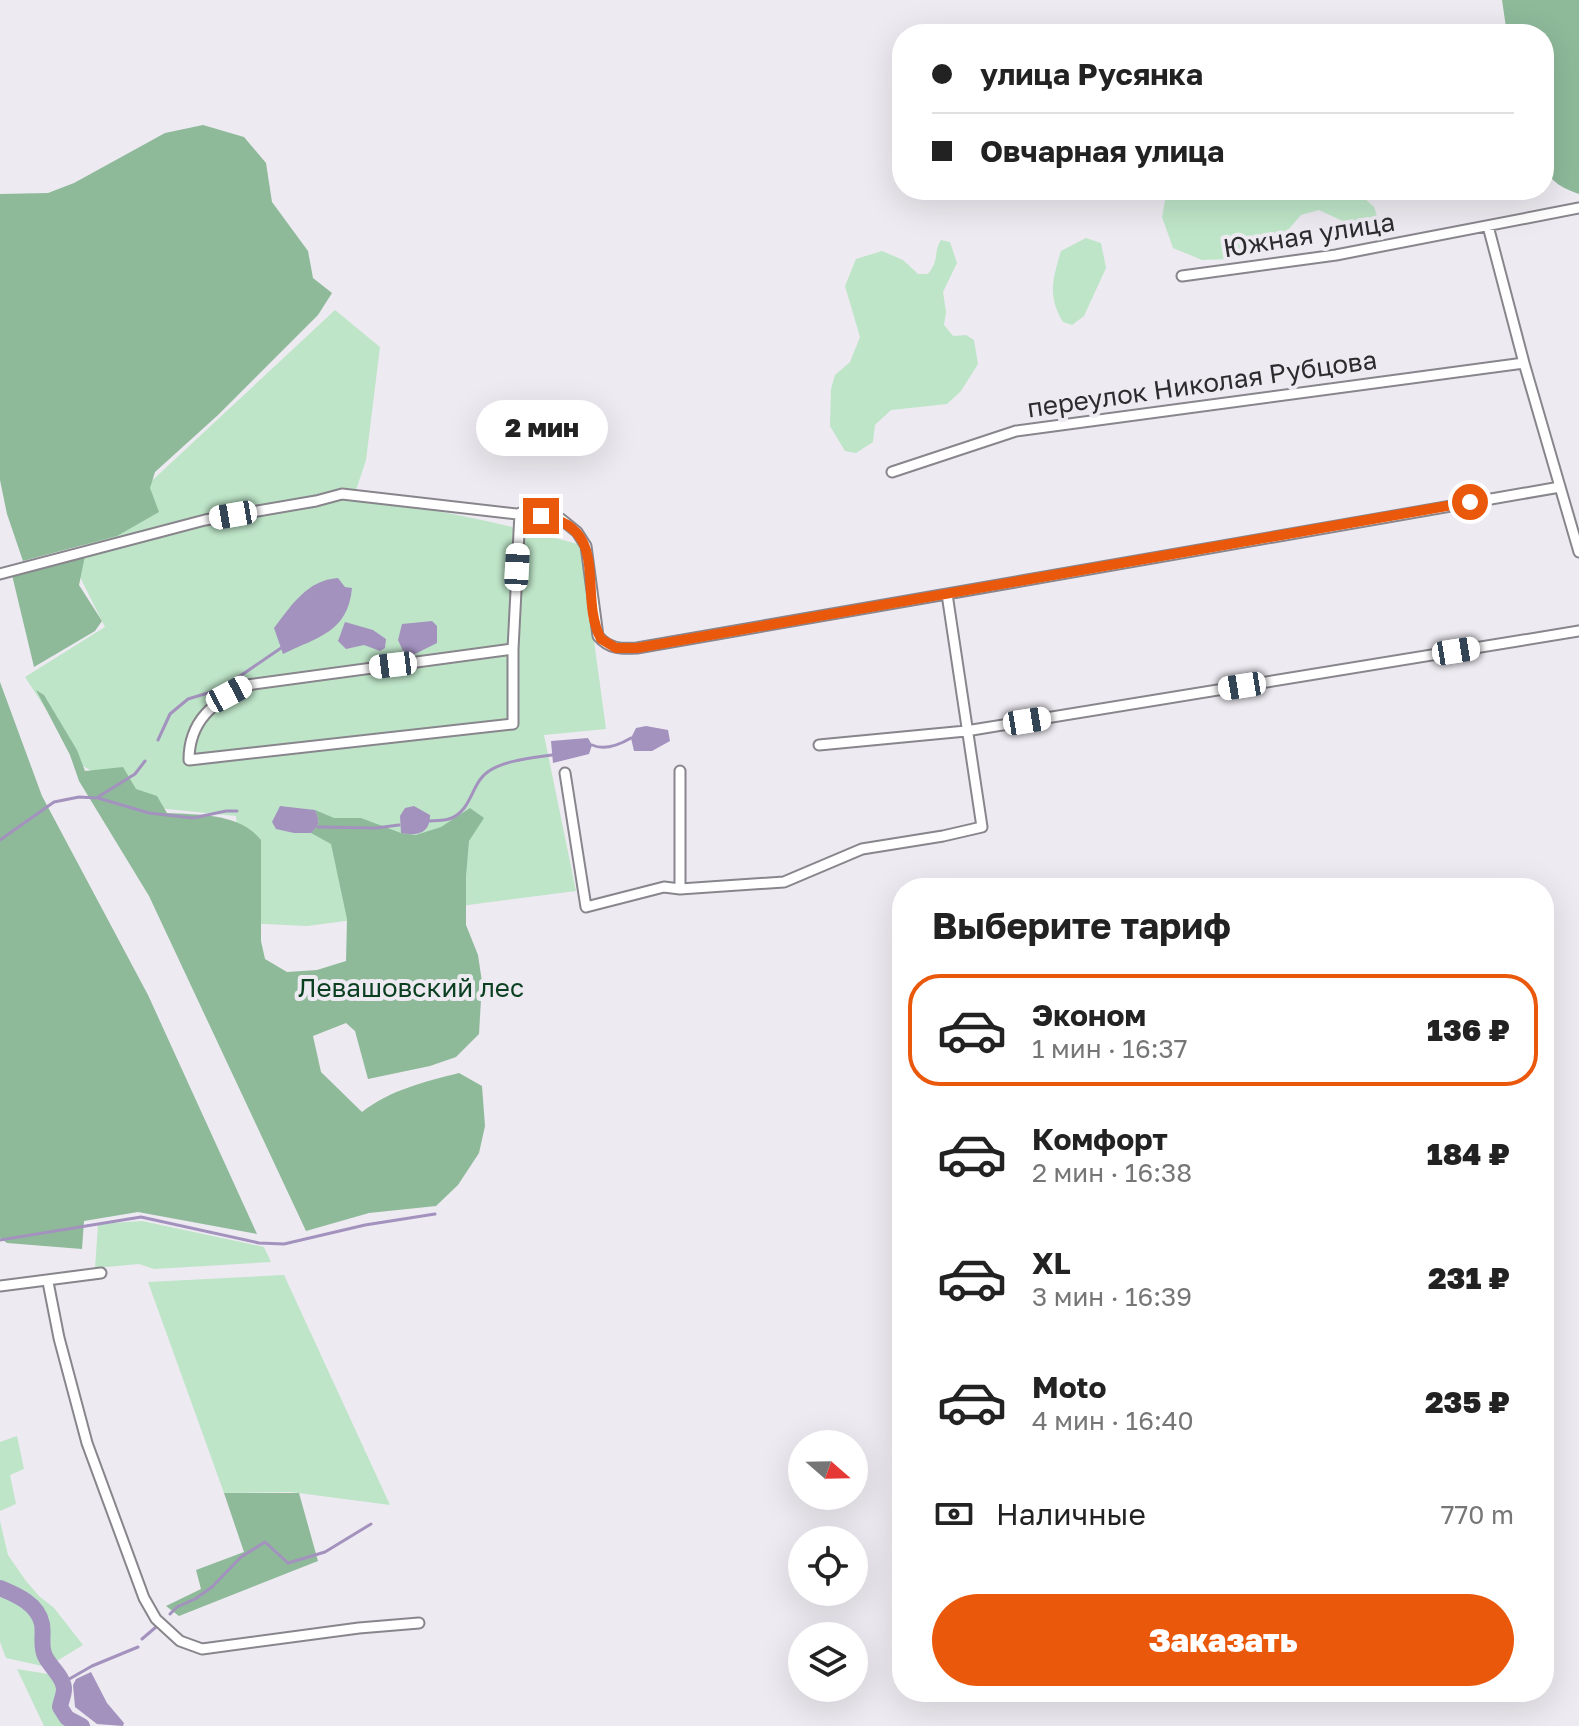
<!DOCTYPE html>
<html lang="ru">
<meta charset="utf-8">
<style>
:root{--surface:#fff;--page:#f2f2f2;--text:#222;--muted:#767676;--line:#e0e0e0;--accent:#ea580c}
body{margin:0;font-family:"Golos Text",sans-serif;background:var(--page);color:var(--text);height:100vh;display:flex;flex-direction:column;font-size:30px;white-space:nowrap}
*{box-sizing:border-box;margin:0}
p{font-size:26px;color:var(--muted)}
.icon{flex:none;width:44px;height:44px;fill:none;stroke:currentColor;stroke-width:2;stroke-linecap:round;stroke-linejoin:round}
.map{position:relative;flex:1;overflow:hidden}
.details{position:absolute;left:892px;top:878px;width:662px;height:824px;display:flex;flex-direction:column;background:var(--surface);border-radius:32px;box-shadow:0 8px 32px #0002}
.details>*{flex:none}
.top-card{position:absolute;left:892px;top:24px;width:662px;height:176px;border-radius:32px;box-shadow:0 8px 32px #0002;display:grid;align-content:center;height:176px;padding:0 40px;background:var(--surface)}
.needle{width:52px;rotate:110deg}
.fabs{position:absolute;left:788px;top:1430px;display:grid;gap:16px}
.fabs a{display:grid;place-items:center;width:80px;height:80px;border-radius:50%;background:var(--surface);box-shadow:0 8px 32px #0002;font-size:40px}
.end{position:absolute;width:36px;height:36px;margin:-18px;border:10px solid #ea580c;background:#fff;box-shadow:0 0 0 4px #fff}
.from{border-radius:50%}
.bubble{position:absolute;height:56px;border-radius:28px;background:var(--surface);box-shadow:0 8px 32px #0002;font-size:26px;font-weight:800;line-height:56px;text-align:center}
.car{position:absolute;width:24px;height:48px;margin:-24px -12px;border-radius:10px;box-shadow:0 0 6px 2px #0007;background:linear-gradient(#fff 24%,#345 0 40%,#fff 0 76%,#345 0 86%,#fff 0)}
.top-card b{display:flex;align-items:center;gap:28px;height:76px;font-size:30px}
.top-card b+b{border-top:2px solid var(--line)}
.top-card i{width:20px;height:20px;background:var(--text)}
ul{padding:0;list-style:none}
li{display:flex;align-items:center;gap:24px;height:112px;margin:0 16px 12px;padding:0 24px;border:4px solid transparent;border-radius:32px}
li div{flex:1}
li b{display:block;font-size:30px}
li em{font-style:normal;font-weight:800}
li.on{border-color:var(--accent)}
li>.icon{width:72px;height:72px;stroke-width:1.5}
h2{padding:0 40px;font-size:36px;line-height:96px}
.pay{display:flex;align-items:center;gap:20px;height:88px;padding:0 40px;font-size:30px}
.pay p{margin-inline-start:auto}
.primary-button{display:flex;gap:16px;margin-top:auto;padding:16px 40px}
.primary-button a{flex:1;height:92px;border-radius:48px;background:var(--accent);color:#fff;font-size:32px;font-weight:800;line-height:92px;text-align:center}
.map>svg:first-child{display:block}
</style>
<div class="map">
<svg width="1579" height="1726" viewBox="0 0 1579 1726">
<rect width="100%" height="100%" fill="#edeaf1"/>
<path fill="#bee5c8" d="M1167,190H1355L1374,207L1378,219L1347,223L1319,210L1301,215L1271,250L1230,259L1202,260L1173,248L1162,217Z
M1086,238L1101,243L1106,268L1084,316L1072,325L1063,322C1047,296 1053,278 1061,251Z
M941,240L950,242L957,263L943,292L946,312L944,325L953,336L966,335L974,340L978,364L961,391L947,404L891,410L875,425L873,442L856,453L845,451L830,426L831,389L835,375L850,362L860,337L845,286L856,259L882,251L903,260L918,274H928C940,259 933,253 941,240Z
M335,310L380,347L366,460L353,499C431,507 505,524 581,545L606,729L544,735L576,891L307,926L244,923L236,816L157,808L83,766L25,677L105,627L70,557Z
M142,1221L264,1247L271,1262L154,1269L139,1264L95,1268L98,1224Z
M284,1275L390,1505L291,1492L224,1493L148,1282Z
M17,1436L24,1469L10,1475L16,1504L0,1511V1442Z
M0,1521L8,1555L26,1581L39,1596L54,1608L83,1645L47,1667L6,1658L0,1642Z
M17,1669L48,1674L54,1677L65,1720L73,1726H44Z"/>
<path fill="#8eba9a" d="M1502,0H1579V194C1564,189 1551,182 1544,168V34H1507Z
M203,125L244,137L266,163L272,202L308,251L313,278L332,293L318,315L218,415L155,472L150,488L159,512L117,536L23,561L7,514L0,480V194L48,193L74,183L165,133Z
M85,556L79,585L102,621L95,631L34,667L12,575Z
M0,682L42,796L148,995L257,1234L138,1212L84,1221L82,1249L7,1243L0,1238Z
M36,690L44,695L77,750L85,771L123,767L136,789L157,796L167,813C201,815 239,813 261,840V941L265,959L287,972L317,970L346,961L347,919L331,844L311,833C320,825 320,821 315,810L334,818H361L401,833L416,835L441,827L470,808L484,818L469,841L466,876V925L478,955L482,982L479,1034L456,1057L430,1066L368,1079L355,1031L346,1023L313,1036L321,1072L362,1112C390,1090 424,1082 459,1073L482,1086L485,1126L479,1153L458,1185L436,1206L369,1213L306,1231L149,896L79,781L70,755Z
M224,1493H299L318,1561L179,1616L166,1606L201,1589L196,1570L244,1552Z"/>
<path fill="#a392be" d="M338,578L345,587L352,588C348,632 318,637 283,654L274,628C292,605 307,580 338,578Z
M432,621L437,626V643L413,655L403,651L398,640L402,624Z
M345,622L373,630L386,639L385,648L380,651L364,645L346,649L338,641Z
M646,726L668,730L670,741L652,751H634L631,738L636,728Z
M588,738L592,745L589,754L553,763L551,741Z
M280,806L315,810C320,821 320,825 311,833H294L276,829L272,822Z
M414,806L430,815C430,834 417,836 401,833L400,816L405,808Z
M91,1672L107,1703L124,1723L123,1726L97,1724L75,1707L73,1685L76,1679Z"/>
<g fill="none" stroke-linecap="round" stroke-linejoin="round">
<path stroke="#a392be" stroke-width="3" d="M158,740L170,714L188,699L221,689L281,648
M592,745C605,751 619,745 631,738
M98,797L135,774L145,761
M430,821C436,820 443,821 449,819C472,812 471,782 489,771C506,760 532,758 552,755
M318,827L376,828L399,825
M0,840L54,802L79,797L98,798L149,813L193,818L226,811H237
M0,1240L141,1217L259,1243L284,1244L365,1225L435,1214
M170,1614L177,1607L195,1599L212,1587L241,1557L265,1542L288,1563L325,1552L371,1524
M142,1639L156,1627
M64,1682L92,1666L138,1647"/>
<path stroke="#a392be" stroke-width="16" d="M0,1588C17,1595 38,1604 42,1624C44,1635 40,1646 45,1656C50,1667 64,1677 64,1689C64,1695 61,1701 60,1707L67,1718L82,1726"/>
<defs>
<path id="street" d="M1488,226L1524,363L1579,552
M1182,276L1336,255L1579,208
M892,472L1016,431L1524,363
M0,574L205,520L316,501L342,494L561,519L577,532L586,546L598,636C609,649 621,649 637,648L1560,487
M513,649L247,685C214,702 189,720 189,760L513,724V649L520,513
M819,745L966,731L1579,631
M565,773L586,907L664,887L680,889L784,882L862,849L943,836L982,827L947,594
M680,889V771
M48,1282L59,1338L87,1443L144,1598L156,1619L180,1641L202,1649L359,1628L419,1623
M0,1286L101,1273"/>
</defs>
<use href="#street" stroke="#88858c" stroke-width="13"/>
<use href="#street" stroke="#fff" stroke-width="9"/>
</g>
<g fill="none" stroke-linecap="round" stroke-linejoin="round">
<path stroke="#ea580c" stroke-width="10" d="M541,516C613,527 577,594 601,639L616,648H637L1470,502"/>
</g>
<g text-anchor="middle" stroke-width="8" stroke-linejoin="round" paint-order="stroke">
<g font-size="26" fill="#2c2b2e" stroke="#edeaf1">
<text transform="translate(1309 235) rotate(-9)" y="9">Южная улица</text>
<text transform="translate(1202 384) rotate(-8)" y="9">переулок Николая Рубцова</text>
</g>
<g font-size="26" fill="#0a3f20" stroke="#edeaf1">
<text x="411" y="997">Левашовский лес</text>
</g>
</g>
</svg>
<div class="fabs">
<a><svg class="needle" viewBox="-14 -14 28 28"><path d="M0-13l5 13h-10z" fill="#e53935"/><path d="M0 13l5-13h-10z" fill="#767676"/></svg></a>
<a><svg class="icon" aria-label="locate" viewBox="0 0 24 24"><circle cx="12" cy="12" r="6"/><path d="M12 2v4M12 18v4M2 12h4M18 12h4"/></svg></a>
<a><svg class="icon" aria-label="layers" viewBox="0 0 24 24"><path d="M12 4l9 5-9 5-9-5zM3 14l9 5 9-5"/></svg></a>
</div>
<i class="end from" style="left:1470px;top:502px"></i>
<i class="end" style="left:541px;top:516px"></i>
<div class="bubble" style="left:476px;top:400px;width:132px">2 мин</div>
<i class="car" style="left:233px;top:515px;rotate:260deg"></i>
<i class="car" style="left:517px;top:567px;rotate:3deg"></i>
<i class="car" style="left:1456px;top:651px;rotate:81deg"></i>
<i class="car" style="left:393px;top:665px;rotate:263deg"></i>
<i class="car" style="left:1242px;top:686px;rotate:261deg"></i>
<i class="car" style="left:229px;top:694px;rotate:62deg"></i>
<i class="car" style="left:1027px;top:721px;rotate:81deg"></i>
<div class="top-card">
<b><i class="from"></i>улица Русянка</b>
<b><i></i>Овчарная улица</b>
</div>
<section class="details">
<h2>Выберите тариф</h2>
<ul>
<li class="on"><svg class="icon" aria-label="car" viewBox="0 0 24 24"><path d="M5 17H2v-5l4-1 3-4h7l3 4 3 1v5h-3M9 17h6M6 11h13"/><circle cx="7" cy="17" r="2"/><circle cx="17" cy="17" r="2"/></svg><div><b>Эконом</b><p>1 мин · 16:37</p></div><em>136 ₽</em></li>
<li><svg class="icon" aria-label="car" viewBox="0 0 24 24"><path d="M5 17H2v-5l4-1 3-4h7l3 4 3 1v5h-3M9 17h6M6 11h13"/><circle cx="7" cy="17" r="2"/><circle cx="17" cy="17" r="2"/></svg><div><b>Комфорт</b><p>2 мин · 16:38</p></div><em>184 ₽</em></li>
<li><svg class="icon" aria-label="car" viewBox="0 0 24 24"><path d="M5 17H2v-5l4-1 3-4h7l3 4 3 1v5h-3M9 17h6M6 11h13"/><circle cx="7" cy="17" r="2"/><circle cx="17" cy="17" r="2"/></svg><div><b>XL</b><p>3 мин · 16:39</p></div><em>231 ₽</em></li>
<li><svg class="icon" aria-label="car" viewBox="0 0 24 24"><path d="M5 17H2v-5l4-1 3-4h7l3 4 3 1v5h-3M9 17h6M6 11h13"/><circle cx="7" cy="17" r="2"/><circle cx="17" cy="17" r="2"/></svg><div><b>Moto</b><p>4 мин · 16:40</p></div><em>235 ₽</em></li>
</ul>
<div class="pay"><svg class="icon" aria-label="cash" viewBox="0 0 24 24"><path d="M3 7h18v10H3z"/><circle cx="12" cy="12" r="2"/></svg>Наличные<p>770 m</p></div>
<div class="primary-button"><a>Заказать</a></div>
</section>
</div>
